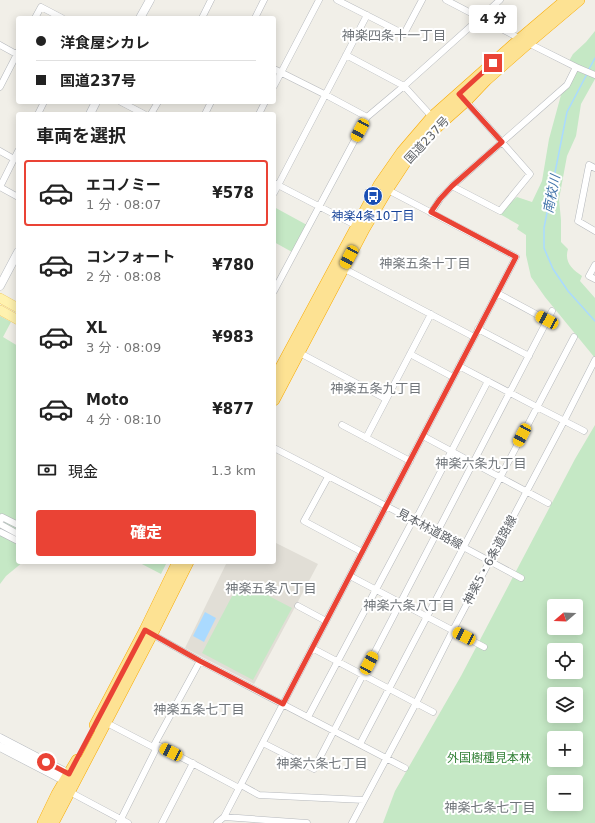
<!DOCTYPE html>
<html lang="ja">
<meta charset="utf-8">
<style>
:root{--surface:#fff;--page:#f6f6f6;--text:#222;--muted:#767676;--line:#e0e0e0;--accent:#ea4335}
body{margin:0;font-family:"DejaVu Sans","Noto Sans JP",sans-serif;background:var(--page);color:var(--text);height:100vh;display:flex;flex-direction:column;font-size:15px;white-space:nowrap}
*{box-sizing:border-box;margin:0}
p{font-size:13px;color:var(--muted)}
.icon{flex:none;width:22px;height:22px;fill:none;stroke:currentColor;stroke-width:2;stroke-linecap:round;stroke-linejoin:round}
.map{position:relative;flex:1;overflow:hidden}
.panel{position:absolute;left:16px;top:112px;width:260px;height:452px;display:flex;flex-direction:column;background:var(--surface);border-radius:4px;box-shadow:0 2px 10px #0003}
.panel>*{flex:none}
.guide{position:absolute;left:16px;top:16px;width:260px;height:88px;border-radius:4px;box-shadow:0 2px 10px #0003;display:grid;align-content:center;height:88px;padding:0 20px;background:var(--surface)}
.needle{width:26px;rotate:251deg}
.buttons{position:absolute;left:547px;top:599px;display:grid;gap:8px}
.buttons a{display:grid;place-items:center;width:36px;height:36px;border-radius:4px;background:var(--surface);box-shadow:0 2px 10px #0003;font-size:20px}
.end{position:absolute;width:18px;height:18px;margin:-9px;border:5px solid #ea4335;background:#fff;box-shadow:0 0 0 2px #fff}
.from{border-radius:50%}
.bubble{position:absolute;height:28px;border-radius:4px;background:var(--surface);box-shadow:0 2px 10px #0003;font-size:13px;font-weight:800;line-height:28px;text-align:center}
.car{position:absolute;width:12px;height:24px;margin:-12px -6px;border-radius:5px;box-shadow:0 0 3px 1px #0007;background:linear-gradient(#f5c518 24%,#345 0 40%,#f5c518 0 76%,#345 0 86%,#f5c518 0)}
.guide b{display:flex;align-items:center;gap:14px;height:38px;font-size:15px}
.guide b+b{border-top:1px solid var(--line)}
.guide i{width:10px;height:10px;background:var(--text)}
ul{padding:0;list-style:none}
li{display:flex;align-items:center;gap:12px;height:66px;margin:0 8px 6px;padding:0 12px;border:2px solid transparent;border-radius:4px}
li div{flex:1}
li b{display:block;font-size:15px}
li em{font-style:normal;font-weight:800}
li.active{border-color:var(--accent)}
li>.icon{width:36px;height:36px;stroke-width:1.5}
h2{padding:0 20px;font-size:18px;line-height:48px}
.pay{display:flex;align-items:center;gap:10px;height:44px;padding:0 20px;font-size:15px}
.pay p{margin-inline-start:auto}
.cta{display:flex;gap:8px;margin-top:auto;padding:8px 20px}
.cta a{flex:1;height:46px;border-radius:4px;background:var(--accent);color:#fff;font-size:16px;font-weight:800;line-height:46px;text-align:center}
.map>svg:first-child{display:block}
</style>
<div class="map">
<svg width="595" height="823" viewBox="0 0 595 823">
<rect width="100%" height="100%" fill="#f1efe8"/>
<path fill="#e1ded6" d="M274,542L318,564L254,684L185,648L227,562H274Z"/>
<path fill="#c5e8c5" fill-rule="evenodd" d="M595,31V72L569,61L573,54L586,42Z
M577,71L595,78V79L581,104L576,136L567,156L559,199L561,220V242L568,249C564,262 572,269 582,276L580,281L595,298V358L545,297L531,277L526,255V235L517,229L519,225L498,213L517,197L532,202L542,181L549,139L561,95Z
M274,207L307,225L292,252L274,242Z
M0,316L11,322L3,337L18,346V562H23L6,576L0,584Z
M595,425V823H383L395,791L461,676L575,459ZM554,606H576V628H554ZM554,650H576V672H554ZM554,694H576V716H554ZM554,738H576V760H554ZM554,782H576V804H554Z
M138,562H167L161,574Z
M240,581L292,608L253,680L202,653Z"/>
<path fill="#aadaff" d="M205,612L216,618L204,642L193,636Z"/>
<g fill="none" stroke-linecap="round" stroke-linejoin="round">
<path stroke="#aadaff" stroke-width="1.5" d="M588,71L595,58
M587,74L567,112L544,228V248L553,269L568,291L595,321"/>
<defs>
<path id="street" d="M337,0L404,34L422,0
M446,0L536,47L576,67L595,75
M35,18L41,7L62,18
M202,18L211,0
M255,18L264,0
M0,45L18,55
M346,55L404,86L434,119
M274,69L326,95L367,117
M274,86L319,0
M0,87L18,52
M121,102L144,114
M38,114L44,102
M151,114L158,102
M205,114L211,102
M259,114L265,102
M0,151L14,159
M595,168L589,165L578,221L595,231
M274,183L359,227
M452,186L500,211L530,174L464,99
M0,187L18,151
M0,187L18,197
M274,193L367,15
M431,213L440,199L452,186L567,85L576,67
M595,265L589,276L595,279
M341,267L474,337
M274,291L367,117L404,86L500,0
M497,293L547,320
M478,329L529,356
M298,352L386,399
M410,354L453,377
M459,366L537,407L584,431
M342,425L410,461
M423,436L548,503
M366,438L431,314
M274,448L413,520L521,578
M328,477L304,521L362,552
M0,521L2,517L18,525
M415,521L488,381
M0,524L18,534
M0,532L18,541
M350,576L484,647
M298,606L326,621
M150,633L200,661L405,768
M312,648L433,712
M308,717L413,520
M105,722L153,747L160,746L239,788
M263,743L314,769L552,311
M360,744L574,337
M153,747L200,661
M241,785L259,795L364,800
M68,791L128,823
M224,817L307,823
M119,823L157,747
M162,823L193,763
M217,823L224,817L516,257L474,235L386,189
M352,823L416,703L453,630L564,421L595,360"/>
<path id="secondary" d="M140,18L150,0
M90,114L96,102
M0,286L18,252
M0,738L69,774L71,777
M0,747L54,775L65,781H69"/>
<path id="primary" d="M0,298L18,308
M0,310L18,320"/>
<path id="highway" d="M274,380L379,185L402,152L432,117L520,39L566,0
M274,400L364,229L387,190L410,155L439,125L466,101L486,80L528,43L579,0
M95,725L145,630L178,562
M43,823L57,794L77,760
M53,823L152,634L188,562"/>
</defs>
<use href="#street" stroke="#b5b8bc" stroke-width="7"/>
<use href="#secondary" stroke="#b6babf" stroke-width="9"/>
<use href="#primary" stroke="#f2c960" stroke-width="10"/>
<use href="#highway" stroke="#f9ab00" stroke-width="12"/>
<use href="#street" stroke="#fff" stroke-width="6"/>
<use href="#secondary" stroke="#fff" stroke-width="8"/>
<use href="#primary" stroke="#fff2af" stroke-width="9"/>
<use href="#highway" stroke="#fde293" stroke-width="11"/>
</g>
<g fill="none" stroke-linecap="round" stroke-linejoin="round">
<path stroke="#ea4335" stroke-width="5" d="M46,762L69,774L145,630L200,661L283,704L516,257L431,212L440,199L452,186L502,142L459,94L493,63"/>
</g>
<defs>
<symbol id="bus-disc" viewBox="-11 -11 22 22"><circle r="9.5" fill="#1a4fb4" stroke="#fff"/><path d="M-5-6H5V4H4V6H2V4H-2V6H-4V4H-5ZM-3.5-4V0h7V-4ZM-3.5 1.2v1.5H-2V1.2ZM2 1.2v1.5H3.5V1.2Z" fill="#fff"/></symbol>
</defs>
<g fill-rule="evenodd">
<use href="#bus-disc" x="362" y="185" width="22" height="22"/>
</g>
<g text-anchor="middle" stroke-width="4" stroke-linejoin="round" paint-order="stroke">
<g font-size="12" fill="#5f6368" stroke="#fff">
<text transform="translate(427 140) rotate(-47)" y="4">国道237号</text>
<text transform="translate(430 529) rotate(28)" y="4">見本林道路線</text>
<text transform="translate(490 560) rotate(-62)" y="4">神楽5・6条道路線</text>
</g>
<g font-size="12" fill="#164399" stroke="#fff">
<text x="373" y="220">神楽4条10丁目</text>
</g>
<g font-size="12" fill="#348238" stroke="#fff">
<text x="489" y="762">外国樹種見本林</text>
</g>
<g font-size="13" fill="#70757a" stroke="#fff">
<text x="394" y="40">神楽四条十一丁目</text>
<text x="425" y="268">神楽五条十丁目</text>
<text x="376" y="393">神楽五条九丁目</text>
<text x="481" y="468">神楽六条九丁目</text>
<text x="271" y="593">神楽五条八丁目</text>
<text x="409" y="610">神楽六条八丁目</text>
<text x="199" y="714">神楽五条七丁目</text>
<text x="322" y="768">神楽六条七丁目</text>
<text x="490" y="812">神楽七条七丁目</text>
</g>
<g font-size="13" font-style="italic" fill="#4174aa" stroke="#fff">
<text transform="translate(551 194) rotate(-79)" y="5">南校川</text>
</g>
</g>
</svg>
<div class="buttons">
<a><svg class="needle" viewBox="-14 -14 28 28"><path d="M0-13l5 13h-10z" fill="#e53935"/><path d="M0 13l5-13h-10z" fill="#767676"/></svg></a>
<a><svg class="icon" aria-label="locate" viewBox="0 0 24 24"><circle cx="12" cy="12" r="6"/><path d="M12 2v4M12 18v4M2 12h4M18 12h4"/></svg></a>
<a><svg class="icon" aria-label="layers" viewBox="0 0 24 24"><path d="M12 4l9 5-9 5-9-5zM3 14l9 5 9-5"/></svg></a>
<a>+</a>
<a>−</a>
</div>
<i class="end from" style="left:46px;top:762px"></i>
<i class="end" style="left:493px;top:63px"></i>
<div class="bubble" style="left:469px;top:5px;width:48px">4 分</div>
<i class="car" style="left:360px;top:130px;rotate:208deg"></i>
<i class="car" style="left:349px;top:257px;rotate:208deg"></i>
<i class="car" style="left:547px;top:320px;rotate:298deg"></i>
<i class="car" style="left:522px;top:435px;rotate:208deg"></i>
<i class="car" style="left:464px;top:636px;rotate:297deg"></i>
<i class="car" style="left:369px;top:663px;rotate:28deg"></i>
<i class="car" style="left:171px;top:752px;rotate:297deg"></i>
<div class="guide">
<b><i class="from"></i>洋食屋シカレ</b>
<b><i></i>国道237号</b>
</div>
<section class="panel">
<h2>車両を選択</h2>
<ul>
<li class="active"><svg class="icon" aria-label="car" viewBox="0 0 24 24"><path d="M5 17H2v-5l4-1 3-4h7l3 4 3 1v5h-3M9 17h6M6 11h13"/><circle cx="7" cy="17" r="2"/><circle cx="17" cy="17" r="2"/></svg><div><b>エコノミー</b><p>1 分 · 08:07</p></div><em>¥578</em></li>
<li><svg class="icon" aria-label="car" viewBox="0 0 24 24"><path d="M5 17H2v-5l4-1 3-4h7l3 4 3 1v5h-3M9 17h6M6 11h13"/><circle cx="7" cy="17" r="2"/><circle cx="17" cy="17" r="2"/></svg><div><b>コンフォート</b><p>2 分 · 08:08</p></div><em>¥780</em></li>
<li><svg class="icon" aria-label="car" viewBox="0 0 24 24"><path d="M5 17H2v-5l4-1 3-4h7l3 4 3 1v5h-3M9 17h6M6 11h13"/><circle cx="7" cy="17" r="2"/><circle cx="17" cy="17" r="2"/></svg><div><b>XL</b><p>3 分 · 08:09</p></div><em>¥983</em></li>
<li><svg class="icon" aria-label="car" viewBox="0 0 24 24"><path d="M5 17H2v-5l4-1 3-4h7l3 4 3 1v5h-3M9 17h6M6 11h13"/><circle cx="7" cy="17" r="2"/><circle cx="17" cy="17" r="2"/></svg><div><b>Moto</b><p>4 分 · 08:10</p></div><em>¥877</em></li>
</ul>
<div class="pay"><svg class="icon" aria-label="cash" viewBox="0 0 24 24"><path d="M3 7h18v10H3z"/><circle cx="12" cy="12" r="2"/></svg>現金<p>1.3 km</p></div>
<div class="cta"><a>確定</a></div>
</section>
</div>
